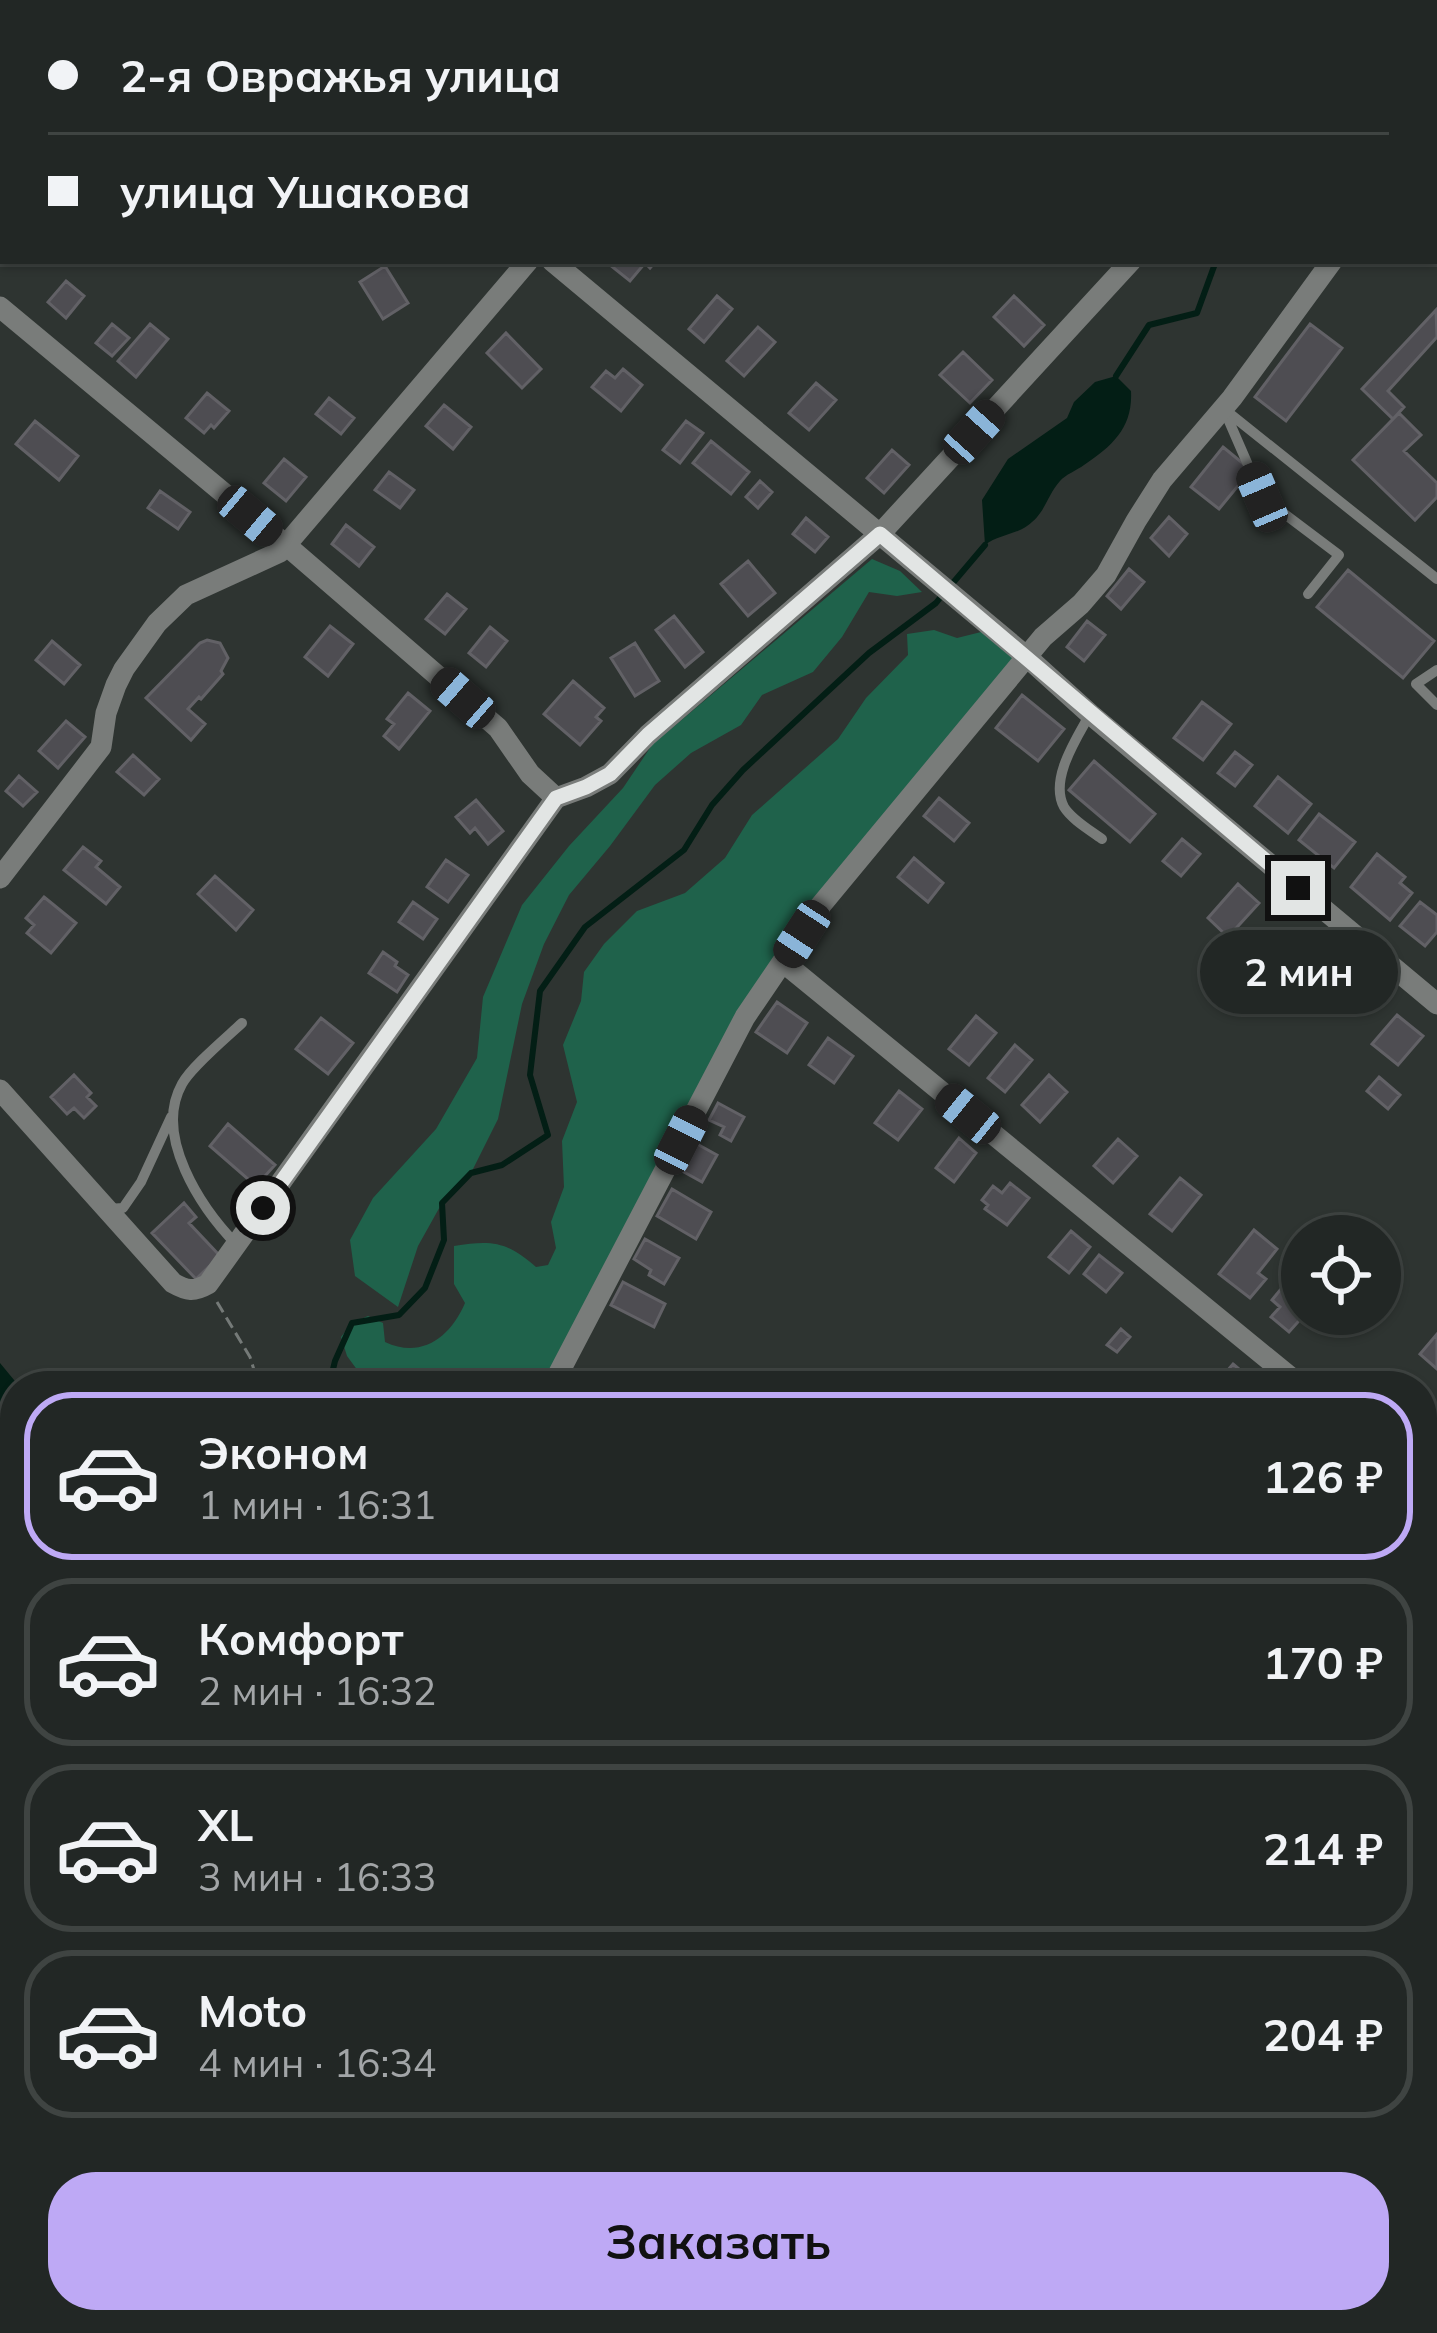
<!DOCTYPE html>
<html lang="ru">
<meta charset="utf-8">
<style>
:root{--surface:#222725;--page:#2e3332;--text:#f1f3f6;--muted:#a2a5a7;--line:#3f4442;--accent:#bea9f5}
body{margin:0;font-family:Mulish,sans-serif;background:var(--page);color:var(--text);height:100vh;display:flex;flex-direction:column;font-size:45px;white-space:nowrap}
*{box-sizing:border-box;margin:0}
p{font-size:39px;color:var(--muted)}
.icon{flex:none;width:66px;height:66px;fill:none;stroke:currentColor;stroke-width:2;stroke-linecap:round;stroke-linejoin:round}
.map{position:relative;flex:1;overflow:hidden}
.side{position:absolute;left:0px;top:1371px;width:1437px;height:963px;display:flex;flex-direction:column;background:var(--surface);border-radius:48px 48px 0 0;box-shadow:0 3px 9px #0004,0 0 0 3px var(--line)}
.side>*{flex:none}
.hud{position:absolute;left:0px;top:0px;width:1437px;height:264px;box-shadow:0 3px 9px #0004,0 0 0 3px var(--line);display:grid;align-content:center;height:264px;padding:0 48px;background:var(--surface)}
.buttons{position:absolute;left:1281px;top:1215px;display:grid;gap:24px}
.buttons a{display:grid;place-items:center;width:120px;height:120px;border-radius:50%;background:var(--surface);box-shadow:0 3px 9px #0004,0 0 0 3px var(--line);font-size:60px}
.end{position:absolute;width:54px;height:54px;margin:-27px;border:15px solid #e2e5e4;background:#111;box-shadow:0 0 0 6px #111}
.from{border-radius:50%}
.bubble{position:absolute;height:84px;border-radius:42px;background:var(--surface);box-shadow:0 3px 9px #0004,0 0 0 3px var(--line);font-size:39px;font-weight:700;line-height:84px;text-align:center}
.car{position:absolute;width:36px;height:72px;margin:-36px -18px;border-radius:15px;box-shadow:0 0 9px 3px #0007;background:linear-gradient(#222 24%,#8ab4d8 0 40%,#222 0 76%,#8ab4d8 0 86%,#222 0)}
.hud b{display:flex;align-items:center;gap:42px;height:114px;font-size:45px}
.hud b+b{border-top:3px solid var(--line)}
.hud i{width:30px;height:30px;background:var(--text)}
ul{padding:21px 0 0;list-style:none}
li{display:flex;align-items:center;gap:36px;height:168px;margin:0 24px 18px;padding:0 24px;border:6px solid var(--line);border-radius:48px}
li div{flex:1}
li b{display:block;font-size:45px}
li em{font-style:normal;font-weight:700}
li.selected{border-color:var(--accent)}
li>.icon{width:108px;height:108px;stroke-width:1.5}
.action{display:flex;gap:24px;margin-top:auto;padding:24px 48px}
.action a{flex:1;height:138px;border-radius:48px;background:var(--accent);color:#111;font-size:48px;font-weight:700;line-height:138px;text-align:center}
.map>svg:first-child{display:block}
</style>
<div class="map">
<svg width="1437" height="2333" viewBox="0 0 1437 2333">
<rect width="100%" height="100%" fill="#2e3431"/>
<path fill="#1f624b" d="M872,559L900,571L922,592L897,596L869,592L842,637L813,672L762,695L741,725L691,753L655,785L610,846L569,895L544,944L522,1004L498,1119L471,1173L442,1203L418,1246L398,1307L355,1276L350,1240L373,1198L436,1129L477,1058L483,997L522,905L569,846L623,788L652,745Z
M934,630L957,638L985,631L1019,659L817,901L546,1386H349L358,1371L347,1356L341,1337L352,1323L368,1316L383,1323L385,1342C421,1359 450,1338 465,1303L454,1284V1246C492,1240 506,1241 536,1267L548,1265L556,1248L551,1222L564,1187L562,1141L577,1102L563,1045L581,1001L584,972L604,944L637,911L685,893L725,858L752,815L838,739L866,698L908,655L907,634Z
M1422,2117L1437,2133V2333H1427L1417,2319H1422Z"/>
<path fill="#031e15" d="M1116,376L1131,391C1133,427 1113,446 1084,465C1077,470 1065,475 1060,481C1047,495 1046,513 1027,526C1014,535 998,535 985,545L982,500L1008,459L1067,418L1074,402L1095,382Z
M0,1363L19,1386H15V2319H1268L1291,2333H0Z"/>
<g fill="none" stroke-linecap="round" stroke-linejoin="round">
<path stroke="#031e15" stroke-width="6" d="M1116,376L1149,325L1197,313L1216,261
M952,584L985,545
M329,1386L335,1361L352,1323L399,1315L425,1288L444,1240L442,1203L471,1173L502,1165L548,1135L530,1075L540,991L585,927L684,850L712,805L743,770L869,653L936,603L943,594"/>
</g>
<path fill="#4e4d52" stroke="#626166" stroke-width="3" d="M605,261H656L650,268L645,263L630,281Z
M385,266L408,303L383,319L360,282Z
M66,281L84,296L66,318L48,302Z
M717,296L732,309L704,342L689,329Z
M1014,296L1044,325L1024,346L994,317Z
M1436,310L1437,337L1388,391L1404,407L1393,419L1362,389Z
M112,324L129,338L112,356L96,343Z
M150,324L168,339L136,377L118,361Z
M1310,324L1342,348L1286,421L1255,397Z
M758,327L775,342L744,376L727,361Z
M506,333L541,369L522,388L487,353Z
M963,352L992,380L970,403L940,375Z
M623,369L642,385L621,411L592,387L606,371L615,378Z
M816,383L836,400L809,430L789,413Z
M207,393L229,411L214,428L211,425L204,433L186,418Z
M329,398L354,418L341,434L316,414Z
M444,405L471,427L453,449L426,426Z
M1399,413L1421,435L1404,451L1437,483V497L1415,520L1353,460Z
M35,421L78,456L59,480L16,444Z
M686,421L703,433L680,463L663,450Z
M711,441L749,472L731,494L693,463Z
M1223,447L1251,470L1219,509L1191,487Z
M892,450L909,465L884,493L867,478Z
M284,459L306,477L286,501L264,483Z
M389,472L414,490L400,508L375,490Z
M760,481L772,492L758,508L746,497Z
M160,491L190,512L178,529L148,508Z
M1169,517L1187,534L1169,556L1151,538Z
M806,518L828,537L815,552L793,534Z
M346,525L374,547L359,566L332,544Z
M748,561L775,593L748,616L721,584Z
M1129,569L1144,582L1121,609L1107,596Z
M1348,570L1434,641L1403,678L1317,607Z
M447,594L466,609L445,634L426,619Z
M674,616L703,652L685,667L656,630Z
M1087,621L1105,635L1084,661L1067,647Z
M330,626L353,644L328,676L305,657Z
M490,627L507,641L486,667L469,653Z
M207,640L220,643L228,658L221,671L223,674L201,699L199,697L188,709L205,724L191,740L146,698L200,643Z
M52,641L80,665L64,684L36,660Z
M635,643L659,681L635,696L611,658Z
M573,681L604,708L596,717L601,721L580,745L544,714Z
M408,693L430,711L399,749L384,736L394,724L387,719Z
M1022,695L1064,729L1038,761L996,728Z
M1202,702L1231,724L1203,760L1174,738Z
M66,721L85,737L58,768L39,751Z
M1235,752L1252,765L1235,786L1218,773Z
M133,755L159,779L144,795L117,772Z
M1094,761L1155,814L1130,842L1069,790Z
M19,776L37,792L23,806L6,791Z
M1278,777L1311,804L1288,833L1255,806Z
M939,798L969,823L954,841L924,816Z
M476,800L503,831L488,844L475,828L470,833L456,817Z
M1319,814L1355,842L1334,868L1299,840Z
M1182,839L1200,854L1181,876L1163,861Z
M83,847L101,861L96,867L120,887L106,904L64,870Z
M1377,854L1405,877L1400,883L1412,893L1390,920L1351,887Z
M914,858L943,883L928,902L898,877Z
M446,860L468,875L448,902L427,887Z
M215,876L253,910L236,930L198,894Z
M1238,884L1259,903L1228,937L1208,918Z
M44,897L76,923L51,953L27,933L34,925L26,918Z
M413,902L437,919L423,939L399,922Z
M1420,902L1437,915V932L1425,946L1400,926Z
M1252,951L1269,966L1243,993L1227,978Z
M383,952L397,962L395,966L408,975L397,992L369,973Z
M1328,959L1345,973L1316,1012L1298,998Z
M777,1002L807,1023L787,1053L756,1032Z
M1397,1015L1423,1036L1398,1065L1372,1044Z
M976,1016L996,1033L969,1065L949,1049Z
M321,1018L353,1043L328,1074L296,1049Z
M828,1038L853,1056L834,1083L809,1065Z
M1015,1045L1032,1060L1005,1092L988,1078Z
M74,1075L91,1093L87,1097L96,1106L84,1118L74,1108L67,1114L51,1097Z
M1049,1075L1067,1092L1040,1122L1022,1105Z
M1379,1077L1400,1095L1388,1109L1367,1091Z
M899,1091L922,1109L898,1140L875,1123Z
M718,1103L744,1117L731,1141L720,1135L724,1127L709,1120Z
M228,1124L275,1165L256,1186L210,1146Z
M959,1138L976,1153L954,1182L936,1168Z
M1118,1139L1137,1156L1113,1183L1094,1166Z
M697,1144L717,1155L702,1182L682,1171Z
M1180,1178L1201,1195L1172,1231L1150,1214Z
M1010,1183L1029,1198L1007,1225L985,1209L988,1205L982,1200L993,1186L1002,1193Z
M672,1189L711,1212L696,1239L657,1216Z
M184,1203L196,1217L189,1223L220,1256L196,1279L152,1233Z
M1254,1230L1277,1249L1258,1273L1266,1279L1250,1298L1219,1274Z
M1071,1231L1090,1247L1069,1273L1049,1257Z
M645,1239L679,1258L664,1284L649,1275L651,1270L634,1259Z
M1099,1255L1122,1273L1106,1292L1084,1274Z
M623,1282L665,1304L654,1327L611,1305Z
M1285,1284L1302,1298V1314H1305L1289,1332L1271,1317L1280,1307L1272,1300Z
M1121,1329L1130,1337L1117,1352L1107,1345Z
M1437,1334V1369L1420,1354Z
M1233,1364L1259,1386H1214Z
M1422,1793L1437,1806V1838L1433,1844L1422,1835Z"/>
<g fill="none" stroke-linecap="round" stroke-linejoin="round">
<path stroke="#757a78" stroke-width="3" stroke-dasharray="12 6" stroke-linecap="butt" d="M217,1302L250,1357L259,1386"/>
<path stroke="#797c7a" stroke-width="10" d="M1224,409L1437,579
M1225,412L1262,497L1339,555L1308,594
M1437,670L1416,684L1437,705
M1090,714C1077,738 1049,779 1064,807C1072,820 1090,830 1102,839
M108,1209L123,1208L141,1182L171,1117
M237,1245C201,1208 153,1136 182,1084C191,1067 226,1038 242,1023"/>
<path stroke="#797c7a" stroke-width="21" d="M250,0L254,3
M1172,0L1175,3
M746,3L748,0
M1365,3L1368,0
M1434,141L1437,137
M1434,218L1437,221
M552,261L1027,657L1090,714L1437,1004
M0,307L286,545L498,728L530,774L556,798
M0,878L101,747L106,713L116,685L124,669L157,623L186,595L280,552L528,261
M783,962L1301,1386
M0,1090L173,1283C187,1291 194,1292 208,1284L556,798L586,787L610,774L648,735L880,534L1131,261
M552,1386L745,1017L821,905L1043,637L1081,604L1106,575L1136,521L1162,480L1232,398L1332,261
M1422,1469L1437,1450
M1422,1488L1437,1501
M1422,2111L1437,2128"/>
</g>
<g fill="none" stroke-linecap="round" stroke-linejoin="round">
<path stroke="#e2e5e4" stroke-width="15" d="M263,1208L556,798L586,787L610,774L648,735L880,534L1298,888"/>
</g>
</svg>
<div class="buttons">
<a><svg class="icon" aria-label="locate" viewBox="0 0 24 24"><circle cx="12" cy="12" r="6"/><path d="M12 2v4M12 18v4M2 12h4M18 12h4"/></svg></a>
</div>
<i class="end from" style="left:263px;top:1208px"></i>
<i class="end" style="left:1298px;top:888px"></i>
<div class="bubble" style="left:1200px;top:930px;width:198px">2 мин</div>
<i class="car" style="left:974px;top:432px;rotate:42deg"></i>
<i class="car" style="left:1262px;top:497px;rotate:337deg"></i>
<i class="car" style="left:250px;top:516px;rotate:130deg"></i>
<i class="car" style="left:463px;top:698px;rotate:311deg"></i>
<i class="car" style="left:802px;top:934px;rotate:213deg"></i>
<i class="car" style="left:968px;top:1114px;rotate:309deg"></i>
<i class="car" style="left:681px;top:1140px;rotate:27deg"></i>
<div class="hud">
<b><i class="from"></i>2-я Овражья улица</b>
<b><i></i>улица Ушакова</b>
</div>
<section class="side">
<ul>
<li class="selected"><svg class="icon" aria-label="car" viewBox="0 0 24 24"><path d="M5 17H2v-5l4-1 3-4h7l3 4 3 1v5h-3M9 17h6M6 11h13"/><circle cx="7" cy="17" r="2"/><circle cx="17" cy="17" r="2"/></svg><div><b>Эконом</b><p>1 мин · 16:31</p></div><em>126 ₽</em></li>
<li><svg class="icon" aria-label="car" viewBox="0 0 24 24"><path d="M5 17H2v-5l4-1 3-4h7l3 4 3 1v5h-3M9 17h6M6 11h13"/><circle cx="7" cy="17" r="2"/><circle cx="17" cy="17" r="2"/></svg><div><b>Комфорт</b><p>2 мин · 16:32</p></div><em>170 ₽</em></li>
<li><svg class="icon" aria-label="car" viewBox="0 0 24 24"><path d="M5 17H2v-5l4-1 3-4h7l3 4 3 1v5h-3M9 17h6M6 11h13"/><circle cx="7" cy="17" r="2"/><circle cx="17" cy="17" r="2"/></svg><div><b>XL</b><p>3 мин · 16:33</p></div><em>214 ₽</em></li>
<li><svg class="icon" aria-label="car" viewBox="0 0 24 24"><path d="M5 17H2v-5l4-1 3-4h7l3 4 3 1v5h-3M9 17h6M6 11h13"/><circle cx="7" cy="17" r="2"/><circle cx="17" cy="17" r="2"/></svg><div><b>Moto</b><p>4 мин · 16:34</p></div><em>204 ₽</em></li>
</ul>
<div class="action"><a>Заказать</a></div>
</section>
</div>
